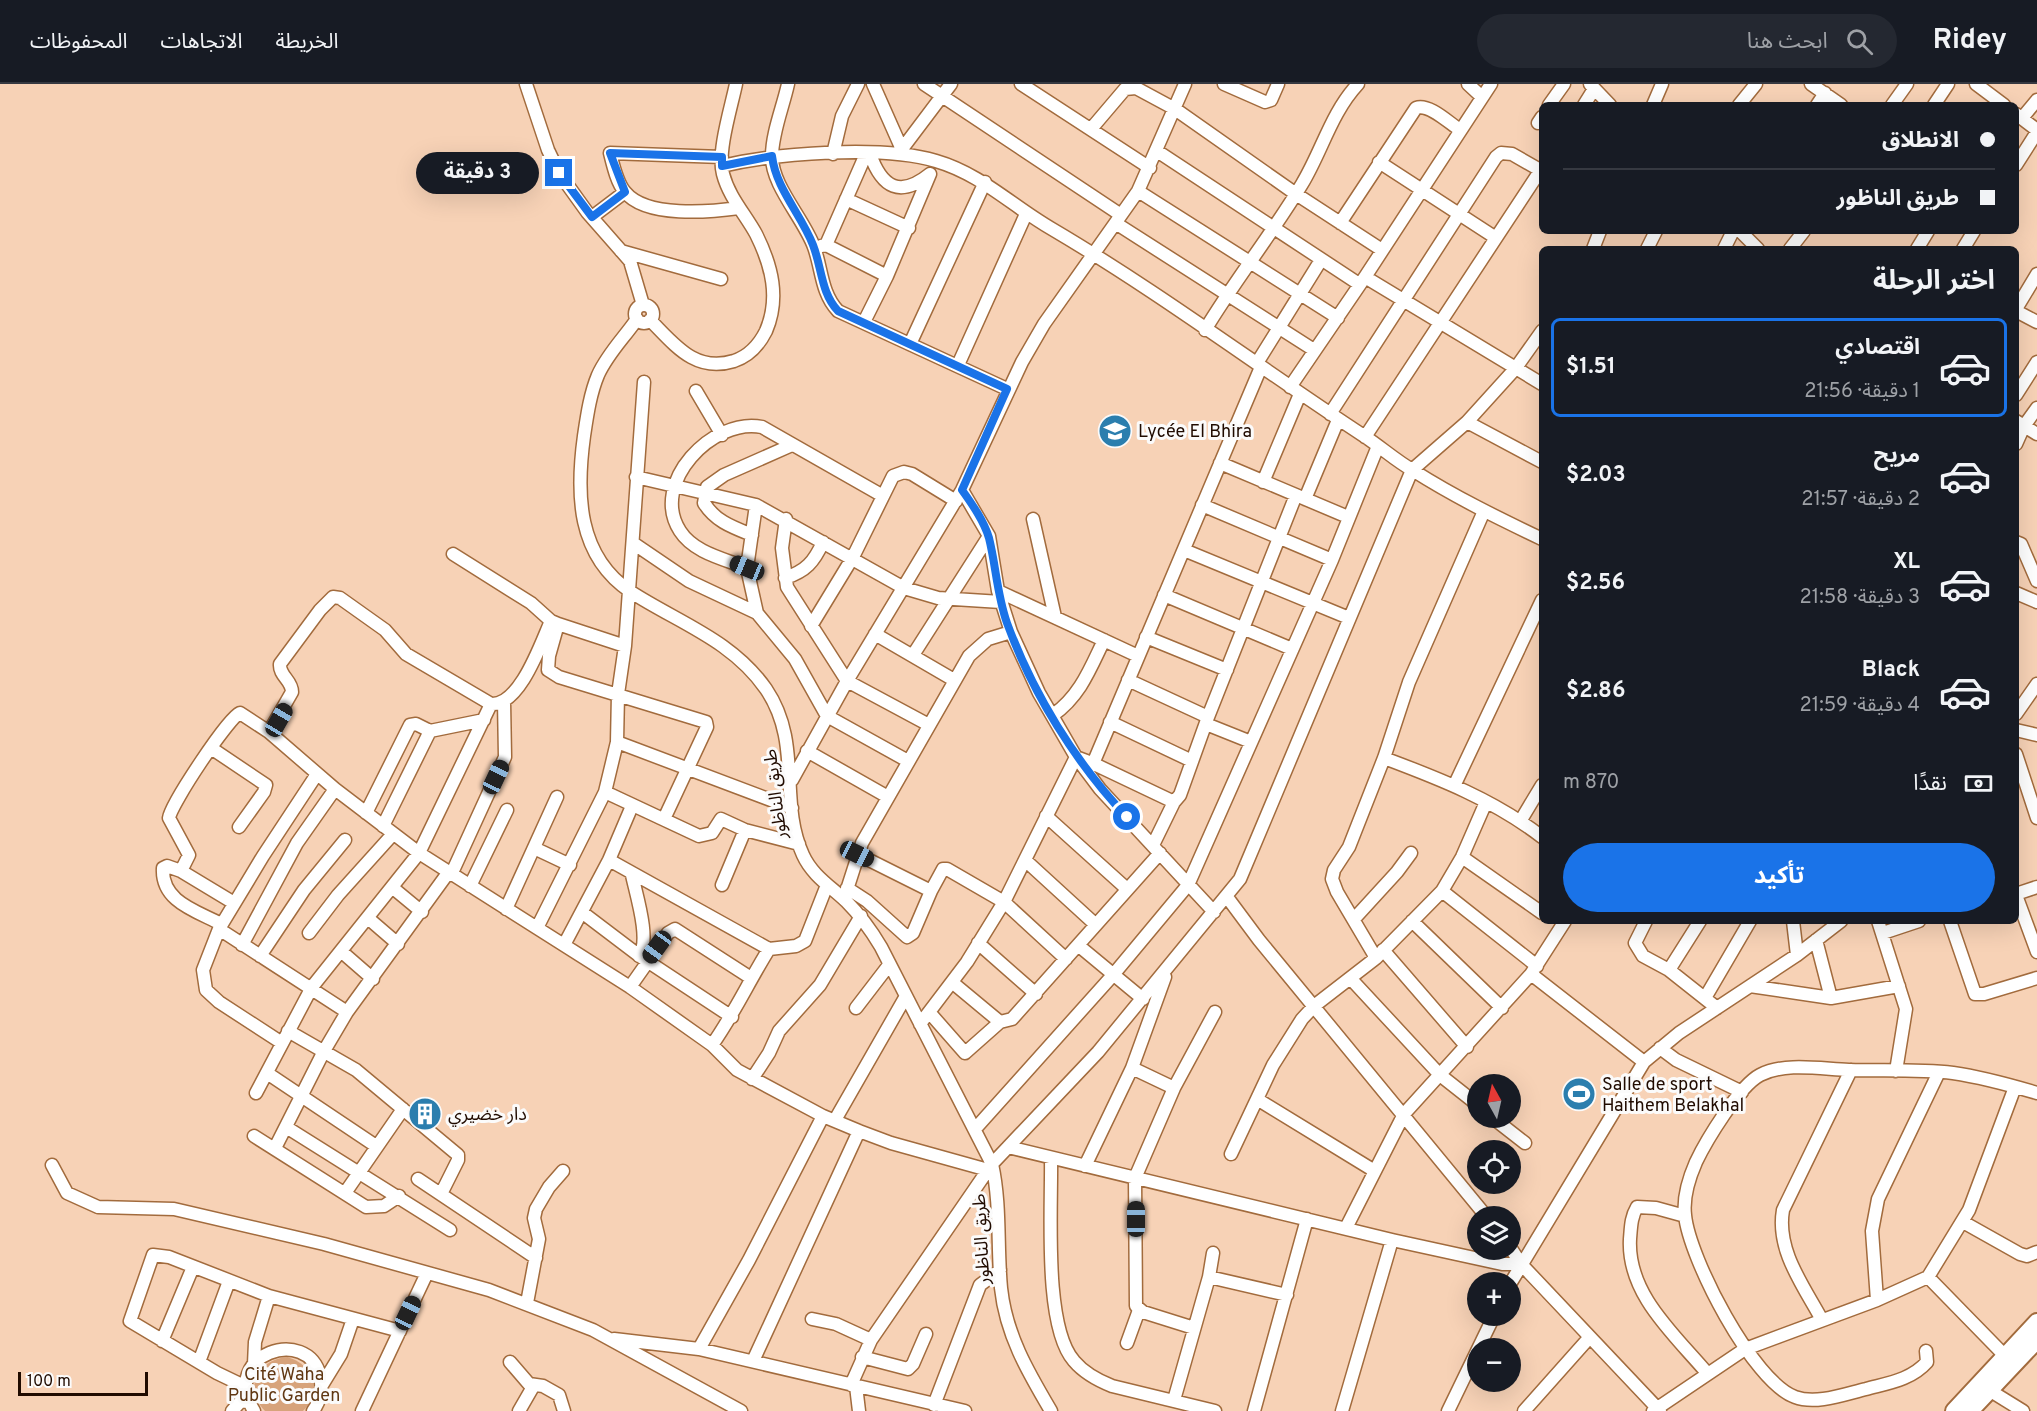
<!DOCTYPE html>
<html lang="ar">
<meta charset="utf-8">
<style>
:root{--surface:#171b24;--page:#242831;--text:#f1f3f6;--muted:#9ea1a6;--line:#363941;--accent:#1a73e8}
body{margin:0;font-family:Overpass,"Noto Sans Arabic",sans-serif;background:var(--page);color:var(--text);direction:rtl;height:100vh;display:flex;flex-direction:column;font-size:22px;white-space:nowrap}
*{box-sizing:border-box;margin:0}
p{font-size:20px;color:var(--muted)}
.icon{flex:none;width:33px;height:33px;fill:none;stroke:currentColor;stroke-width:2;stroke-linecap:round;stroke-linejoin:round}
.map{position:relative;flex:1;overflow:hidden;direction:ltr}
.drawer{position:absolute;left:1539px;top:162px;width:480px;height:678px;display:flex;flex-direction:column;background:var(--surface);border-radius:9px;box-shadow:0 6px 24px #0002;direction:rtl}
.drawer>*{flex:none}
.top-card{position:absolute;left:1539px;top:18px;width:480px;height:132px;border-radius:9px;box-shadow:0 6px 24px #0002;direction:rtl;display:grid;align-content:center;height:132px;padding:0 24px;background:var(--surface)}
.needle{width:39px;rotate:352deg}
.tools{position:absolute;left:1467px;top:990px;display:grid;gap:12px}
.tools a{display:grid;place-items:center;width:54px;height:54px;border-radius:50%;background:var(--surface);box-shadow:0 6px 24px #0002;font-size:30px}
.scale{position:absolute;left:18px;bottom:15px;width:130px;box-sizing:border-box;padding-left:6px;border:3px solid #200b00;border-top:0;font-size:16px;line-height:21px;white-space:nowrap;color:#200b00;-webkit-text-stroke:4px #fbfbfb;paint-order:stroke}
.end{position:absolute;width:27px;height:27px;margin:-14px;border:8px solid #1a73e8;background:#fff;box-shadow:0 0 0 3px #fff}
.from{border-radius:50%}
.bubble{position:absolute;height:42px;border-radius:21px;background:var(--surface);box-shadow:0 6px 24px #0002;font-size:20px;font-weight:700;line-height:42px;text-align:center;direction:rtl}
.car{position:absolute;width:18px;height:36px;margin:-18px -9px;border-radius:8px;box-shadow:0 0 4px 2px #0007;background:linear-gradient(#222 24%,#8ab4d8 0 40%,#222 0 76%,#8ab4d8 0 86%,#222 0)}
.top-card b{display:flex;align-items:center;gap:21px;height:57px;font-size:22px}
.top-card b+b{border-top:2px solid var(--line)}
.top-card i{width:15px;height:15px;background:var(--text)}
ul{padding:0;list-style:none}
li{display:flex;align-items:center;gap:18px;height:99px;margin:0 12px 9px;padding:0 12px;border:3px solid transparent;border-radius:9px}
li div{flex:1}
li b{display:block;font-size:22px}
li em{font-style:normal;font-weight:700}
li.active{border-color:var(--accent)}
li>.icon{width:54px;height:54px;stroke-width:1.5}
h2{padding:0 24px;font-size:27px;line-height:72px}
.pay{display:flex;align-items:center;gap:15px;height:66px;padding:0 24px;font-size:22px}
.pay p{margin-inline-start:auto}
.cta{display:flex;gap:12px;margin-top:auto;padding:12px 24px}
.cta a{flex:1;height:69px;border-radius:36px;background:var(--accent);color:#fff;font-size:24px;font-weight:700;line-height:69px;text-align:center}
header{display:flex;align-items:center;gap:36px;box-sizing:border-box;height:84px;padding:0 30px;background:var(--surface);border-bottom:2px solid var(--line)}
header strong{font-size:28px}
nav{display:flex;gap:33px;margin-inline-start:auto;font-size:21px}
.search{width:420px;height:54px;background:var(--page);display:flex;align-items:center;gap:15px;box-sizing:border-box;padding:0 21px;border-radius:33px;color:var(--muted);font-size:22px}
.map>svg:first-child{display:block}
</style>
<header>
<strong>Ridey</strong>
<div class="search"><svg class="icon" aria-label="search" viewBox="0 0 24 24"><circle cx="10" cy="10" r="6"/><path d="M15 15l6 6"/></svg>ابحث هنا</div>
<nav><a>الخريطة</a><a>الاتجاهات</a><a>المحفوظات</a></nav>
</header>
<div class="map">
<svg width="2037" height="1327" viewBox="0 0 2037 1327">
<rect width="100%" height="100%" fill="#f7d2b6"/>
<path fill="#d7a37b" d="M287,1273C313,1280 323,1307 303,1327H265C243,1304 257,1276 287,1273Z"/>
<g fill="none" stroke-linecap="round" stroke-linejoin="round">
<defs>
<path id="minor" d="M526,0L548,66L559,89L587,128L630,177L643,221
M788,0C783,23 772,49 772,72C771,101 804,135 814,163C822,185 821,209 838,227L1007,305
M873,0L904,70
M924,0L1121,131
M1021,0L1150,84
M1224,0L1265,18L1271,16L1278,0
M1468,0L1482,13
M1590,0L1610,21
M1811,0L1841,21
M1976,0L2004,21
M1549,21L1564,0
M1584,21L1594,5
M1653,21L1662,0
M1739,21L1756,0
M1817,21L1825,9
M1892,21L1907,0
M1934,21L1948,0
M2016,30L2037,46
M2022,34L2037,16
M1538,39L1542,33
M1091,45L1125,5L1136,4L1175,25L1296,110L1382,166
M902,65L951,0
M1157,67L1359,200
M833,70L842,32L858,0
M870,70C882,104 900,114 930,90
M722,73L610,69C613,81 617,99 625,108C646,134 710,128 739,124
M1379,78L1496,154
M2016,81L2037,48
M722,82C777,69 882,61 936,77C981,90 1012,122 1052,145C1159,208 1260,284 1364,352C1381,363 1396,377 1414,387C1455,413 1498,434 1542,455
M1138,107L1338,234
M846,115L909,144
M592,133L625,108
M1340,139L1416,24C1429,19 1449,39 1460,46
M1117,140L1314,266
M1740,147L1758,165
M826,161L866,70
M821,162L826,161L887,192
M1593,165L1600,147
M1647,165L1656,147
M1724,165L1733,147
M1790,165L1804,147
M1917,165L1928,147
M1963,165L1974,147
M621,167L721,195
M1365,193L1542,300
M635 230a9 9 0 1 1 18 0a9 9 0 1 1-18 0Z
M2016,225L2037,190
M2016,227L2037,238
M637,235C624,254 608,269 598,291C590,310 587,332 584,352C576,410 577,472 631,508C679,539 732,556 766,605C803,660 778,716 803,771C812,791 830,802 846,817C860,831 871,846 881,863L992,1080C1001,1121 997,1162 1001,1204C1006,1251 1028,1288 1051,1327
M650,236C675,261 695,289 734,277C749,272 759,261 766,247C780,214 772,182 756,150C745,130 729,113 723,90C717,68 731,24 736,0
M864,238L887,192L930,90
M1205,246C1235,196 1272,150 1302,100C1322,67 1331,29 1358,0
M910,260L985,98
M1257,279L1321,176
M958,281L1026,130
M1290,303L1365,193L1491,0
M696,307L722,351
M2016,311L2037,278
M1330,330L1496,73L1501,69L1512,70L1540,86
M2016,337L2037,350
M1467,338L1542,378
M1365,353L1542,84
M2016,360L2024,342L2037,324
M1220,379L1348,433
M636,393L756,421L904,504L938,514L1001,518
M1263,398L1300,310
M962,406L989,452L998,507L1011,548L1039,609L1076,673L1100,705L1214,828
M1305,415L1338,336
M756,421L747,484L757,529L795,575L827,632L908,677
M1202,421L1332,476
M786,435L782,464L787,503L847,597L929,641
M1033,435L1055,533
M752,451C732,443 715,437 704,419L707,403L724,391L792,361
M2016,458L2021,460L2037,497
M633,459L689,497L757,529
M1184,466L1349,534
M453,470L531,519L551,537
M747,484C725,475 694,469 680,447C649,399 713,333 762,343L883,412
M785,494C806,487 814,478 823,458
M998,507L1138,572
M2016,509L2037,518
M1164,511L1292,565
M811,542L853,473L893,392L904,388L912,390L956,417
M875,550L954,596
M1146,553L1227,586
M625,562L558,540L549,572L548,586L559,593L706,638L707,643L664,735
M913,571L989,452
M1128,596L1208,633
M2016,630L2037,600
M1053,631C1080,612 1090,585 1104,556
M1110,638L1192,677
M1206,640L1251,658
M2016,646L2037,651
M269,648L292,608C292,596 279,592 280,580L320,526L333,513L340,514L385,546L406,570L491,620C520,622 541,559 551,537L558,540
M617,658L792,724
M211,664L266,701L264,708L239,743
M807,667L888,713
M2016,670L2037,734
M1384,674C1440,695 1494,716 1542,753
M1092,679L1174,718
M317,690L263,772L219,845L347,928
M792,696L847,597L962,406L1022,278L1044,240L1138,107L1185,0
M1455,700L1542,516
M605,708L699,752L712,749L721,735L745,746L799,760
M366,729L410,641L416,640L430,647L484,636
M1046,732L1127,805
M1521,736L1542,701
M383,742L430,647
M1153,761L1174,718L1180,711L1208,633L1296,411
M534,764L570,781
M857,770L931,807L943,785H947L1004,818L1066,875
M1462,773L1542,829
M609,776L769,865L796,862L805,857L827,801
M1025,776L1096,841
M181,787L167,782L163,784C161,818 197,827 221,840
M451,791L505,673L504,617
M632,791C636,810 651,857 639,872
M722,801L745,746
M470,802L507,726
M393,804L422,828
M847,804L867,817L907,853L913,849L931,807
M1442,807L1537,882
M2016,810L2037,803
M2016,811L2037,868
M1227,813L1259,856L1486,1132
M844,815L862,759L969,572L988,555L1011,548
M234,819L181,787L189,771L169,734C171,720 228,634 240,629L269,648L335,705L419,769L630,903L712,961L737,986L823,1032L859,1047L891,1059L988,1086
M506,825L557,713
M583,829L641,873L732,933
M369,835L398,860
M1354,835L1397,788L1411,769
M1412,837L1502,924
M1646,837L1635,859L1643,872L1669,886L1717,924
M1793,837L1797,871
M1878,837L1906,925L1896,987
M1950,837L1975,910H1984L2037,894
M537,844L605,708L617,658L618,610L625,562L644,298
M219,845L203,886L206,906L219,918L282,959
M309,849L338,811L393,750
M1883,849L1919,837
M1816,856L1831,914
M978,859L1036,910
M242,861L297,759L335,705
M564,861L609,776L632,722
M1079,862L1143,915
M1383,866L1467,963
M342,868L373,895
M260,872L304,806L345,756
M1376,874L1337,808L1332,795L1334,786L1349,763L1384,674L1409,598L1484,427
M1669,886L1700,837
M1531,890L1644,978
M1351,895L1440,991L1478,1021
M953,899L1000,938L1012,935L1160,769
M1750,902L1831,914L1899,902
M630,903L668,849L675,845L751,894
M1705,914L1750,837
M856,924L889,881
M929,928L965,969L1000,938
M920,940L967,878L1004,818L1076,673L1092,679L1095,675L1261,283
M288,947L356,986L458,1071V1076L441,1110
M712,961C734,930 749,897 769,865
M1660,964L1676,976L1742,1008
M1132,984L1174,1004
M267,989L376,1062
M752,995L769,969L779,947L820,901L861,832
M256,1009L312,903L419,769L491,620
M1257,1015L1373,1086
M1493,1034L1525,1059
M835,1036L906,912
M286,1043L450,1146
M975,1045L1113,891L1188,801L1332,476L1378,362
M254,1052L366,1123L384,1122L399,1112
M1008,1063L1392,1156L1502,1180H1521
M275,1064L324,967L347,928L448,789
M1231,1070L1273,981L1302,935L1314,922L1376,874L1442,807L1462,773L1486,718
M1051,1074C1052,1123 1043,1242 1074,1277C1084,1289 1097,1296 1112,1302L1215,1327
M52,1081L67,1109L98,1123L174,1125L324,1160L489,1206L593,1246L741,1327
M1085,1082L1132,984L1165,893
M418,1095L536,1174
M345,1109L403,1025
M1685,1132L1656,1124L1637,1123C1631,1133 1631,1143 1630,1155C1627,1210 1674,1250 1707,1289
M1963,1138L2020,1170L2027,1172L2037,1168
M1346,1144L1404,1030L1531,890L1565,837
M1510,1163L1521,1180L1660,1327
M1209,1193L1213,1169
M1928,1193L2011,1278
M1510,1200L1644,978L1679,949L1797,871L1841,837
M1877,1216L1872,1147L1878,1115L1939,988
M527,1219L539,1155L534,1134L536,1125L549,1103L563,1087
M812,1235L836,1240L871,1256
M1822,1236C1803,1201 1776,1166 1783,1126L1851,986
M1194,1244L1143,1228L1136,1222L1135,1094L1174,1004L1215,928
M614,1255L699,1265L965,1327
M162,1257L193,1183
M1127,1259L1139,1226
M699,1265L749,1176L823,1032
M1926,1267L1927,1278C1911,1296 1888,1299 1866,1305C1845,1310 1816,1321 1795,1313C1753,1298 1689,1174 1685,1131C1683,1114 1689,1094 1696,1078C1706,1057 1739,1002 1760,991C1785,978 1821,985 1849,986C1884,987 1919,985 1953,989C1981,993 2010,1001 2037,1009
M862,1273L908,1285L913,1280L926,1250
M753,1277L859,1047
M199,1278L229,1197
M510,1278L529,1300L543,1302L559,1311L564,1327
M254,1280L255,1258L269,1212
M322,1301L341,1270L353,1235
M851,1301L871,1256L992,1080L1098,968L1240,795L1412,386L1467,338L1515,285L1542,247
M856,1302L859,1327
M246,1305L244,1302L217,1289L130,1237L153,1171L169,1173L269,1212L400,1247
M1989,1306L2023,1327
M1174,1316L1209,1193L1287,1211
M934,1321L980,1201L1000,1186
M232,1327L241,1317L249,1318
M254,1327C219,1270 308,1241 320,1292C323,1305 321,1316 313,1327
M362,1327L427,1189
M519,1327L534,1301
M1254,1327L1307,1135
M1342,1327L1392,1156
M1448,1327L1494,1232
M1524,1327L1589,1254
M1653,1327L1745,1265L1877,1216L1928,1193L1969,1126L2015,1003"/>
<path id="major" d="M1954,1327L2037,1238
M1970,1327L2037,1256"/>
</defs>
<use href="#minor" stroke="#a26b3d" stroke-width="15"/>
<use href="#major" stroke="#a26b3d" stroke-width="20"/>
<use href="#minor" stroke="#fff" stroke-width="12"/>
<use href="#major" stroke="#fff" stroke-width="16"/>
</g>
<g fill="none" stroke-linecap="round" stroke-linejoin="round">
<path stroke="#1a73e8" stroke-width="8" d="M559,89L592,133L625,108L610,69L722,73V82L772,72C776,105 801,130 813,161C822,184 821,209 838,227L1007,305L962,406C972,420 984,437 989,454C996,482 997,511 1007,539C1033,610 1075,678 1127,733"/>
</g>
<defs>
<symbol id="school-disc" viewBox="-11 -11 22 22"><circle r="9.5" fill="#2b7eae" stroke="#fbfbfb"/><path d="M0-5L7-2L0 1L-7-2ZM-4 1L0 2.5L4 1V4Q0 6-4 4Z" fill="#fff"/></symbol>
<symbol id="stadium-disc" viewBox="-11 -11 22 22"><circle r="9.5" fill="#2b7eae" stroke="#fbfbfb"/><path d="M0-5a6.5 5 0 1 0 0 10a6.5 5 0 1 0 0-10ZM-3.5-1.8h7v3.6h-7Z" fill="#fff"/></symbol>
<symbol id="building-disc" viewBox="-11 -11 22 22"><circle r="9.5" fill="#2b7eae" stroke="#fbfbfb"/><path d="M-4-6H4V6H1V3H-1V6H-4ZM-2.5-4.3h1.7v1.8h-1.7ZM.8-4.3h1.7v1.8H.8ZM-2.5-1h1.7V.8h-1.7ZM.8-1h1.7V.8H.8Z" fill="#fff"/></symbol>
</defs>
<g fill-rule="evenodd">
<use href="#school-disc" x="1096" y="328" width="38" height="38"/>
<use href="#stadium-disc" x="1560" y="991" width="38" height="38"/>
<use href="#building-disc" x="406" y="1011" width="38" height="38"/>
</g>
<g text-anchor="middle" stroke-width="6" stroke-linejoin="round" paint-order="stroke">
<g font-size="18" fill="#200b00" stroke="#fbfbfb" text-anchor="start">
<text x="1138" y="353">Lycée El Bhira</text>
<text x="1602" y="1006">Salle de sport<tspan x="1602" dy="21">Haithem Belakhal</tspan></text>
<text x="448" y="1036">دار خضيري</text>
</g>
<g font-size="18" fill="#200b00" stroke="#fbfbfb">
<text transform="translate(775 710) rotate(-97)" y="6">طريق الناظور</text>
<text transform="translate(981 1155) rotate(-93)" y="6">طريق الناظور</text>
</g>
<g font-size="18" fill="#603712" stroke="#fbfbfb">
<text x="284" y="1296">Cité Waha<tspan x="284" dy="21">Public Garden</tspan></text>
</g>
</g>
</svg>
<div class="tools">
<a><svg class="needle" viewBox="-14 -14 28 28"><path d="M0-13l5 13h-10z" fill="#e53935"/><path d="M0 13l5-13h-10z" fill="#9ea1a6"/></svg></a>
<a><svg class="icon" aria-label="locate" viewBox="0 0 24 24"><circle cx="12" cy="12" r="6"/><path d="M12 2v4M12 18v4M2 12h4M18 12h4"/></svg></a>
<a><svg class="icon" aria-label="layers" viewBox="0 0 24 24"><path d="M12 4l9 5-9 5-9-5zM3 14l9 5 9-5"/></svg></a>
<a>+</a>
<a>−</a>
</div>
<div class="scale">100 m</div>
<i class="end from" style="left:1127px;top:733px"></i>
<i class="end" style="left:559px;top:89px"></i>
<div class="bubble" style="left:416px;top:68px;width:123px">3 دقيقة</div>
<i class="car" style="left:747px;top:484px;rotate:292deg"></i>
<i class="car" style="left:279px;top:636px;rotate:30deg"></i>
<i class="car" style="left:496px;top:693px;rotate:25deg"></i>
<i class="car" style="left:857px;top:770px;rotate:116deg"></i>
<i class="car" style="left:657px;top:863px;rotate:216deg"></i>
<i class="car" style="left:1136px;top:1135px;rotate:0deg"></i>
<i class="car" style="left:408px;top:1229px;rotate:25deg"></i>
<div class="top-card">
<b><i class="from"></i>الانطلاق</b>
<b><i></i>طريق الناظور</b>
</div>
<section class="drawer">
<h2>اختر الرحلة</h2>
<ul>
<li class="active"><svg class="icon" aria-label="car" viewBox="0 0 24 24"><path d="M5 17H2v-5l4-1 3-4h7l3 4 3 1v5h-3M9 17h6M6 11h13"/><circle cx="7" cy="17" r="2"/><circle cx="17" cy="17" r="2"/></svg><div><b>اقتصادي</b><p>1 دقيقة · 21:56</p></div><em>$1.51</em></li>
<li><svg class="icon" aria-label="car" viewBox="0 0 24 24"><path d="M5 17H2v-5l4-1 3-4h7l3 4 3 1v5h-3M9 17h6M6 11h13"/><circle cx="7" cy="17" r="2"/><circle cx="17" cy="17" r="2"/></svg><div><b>مريح</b><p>2 دقيقة · 21:57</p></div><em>$2.03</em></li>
<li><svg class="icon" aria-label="car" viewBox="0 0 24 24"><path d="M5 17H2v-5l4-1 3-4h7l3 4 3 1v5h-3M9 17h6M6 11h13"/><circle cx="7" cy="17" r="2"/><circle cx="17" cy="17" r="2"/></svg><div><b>XL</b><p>3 دقيقة · 21:58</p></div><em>$2.56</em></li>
<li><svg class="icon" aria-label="car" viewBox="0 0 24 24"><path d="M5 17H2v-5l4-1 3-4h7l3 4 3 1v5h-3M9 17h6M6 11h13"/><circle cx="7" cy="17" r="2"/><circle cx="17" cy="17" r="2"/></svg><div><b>Black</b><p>4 دقيقة · 21:59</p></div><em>$2.86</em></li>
</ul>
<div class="pay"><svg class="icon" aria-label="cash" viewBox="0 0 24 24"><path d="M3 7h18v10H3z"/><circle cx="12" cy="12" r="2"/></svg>نقدًا<p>870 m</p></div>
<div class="cta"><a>تأكيد</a></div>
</section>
</div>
